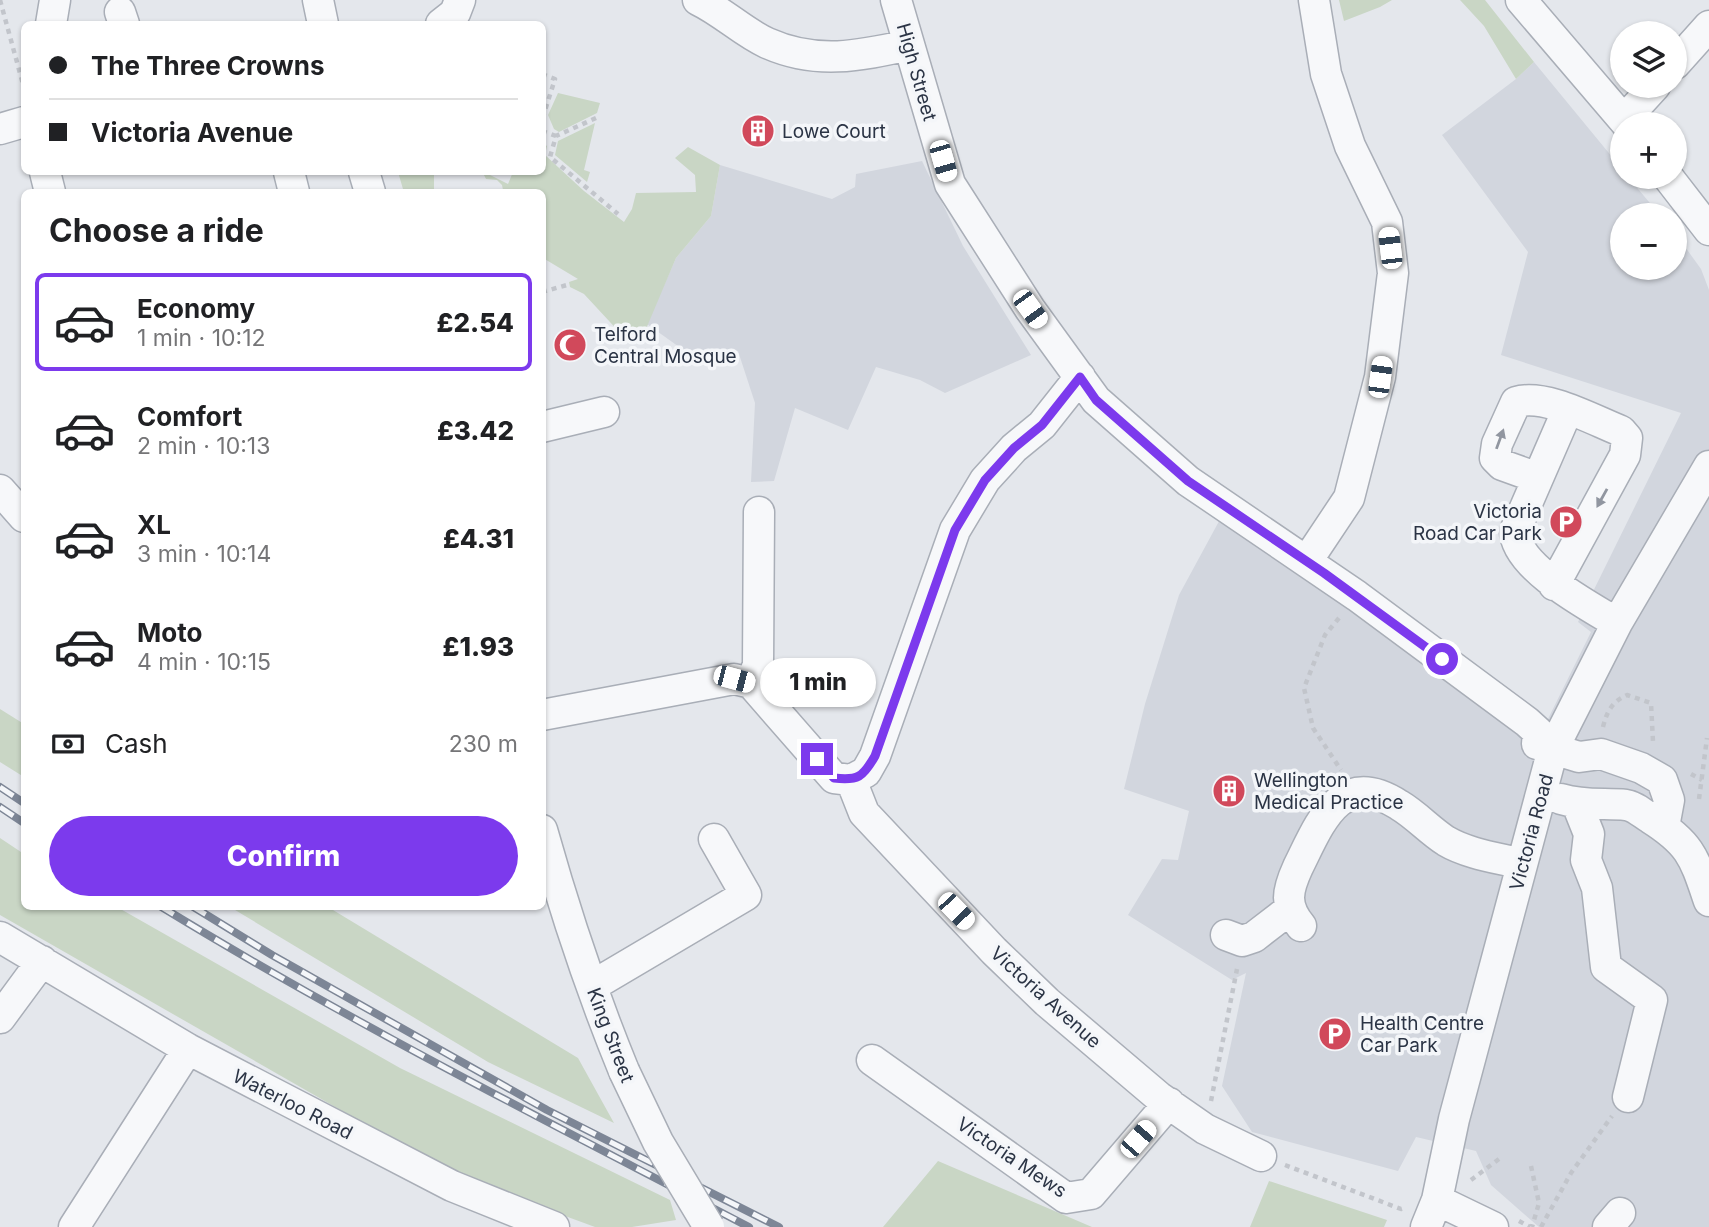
<!DOCTYPE html>
<meta charset="utf-8">
<style>
:root{--surface:#fff;--page:#f2f2f2;--text:#202124;--muted:#757577;--line:#e0e0e0;--accent:#7c3aed}
body{margin:0;font-family:Inter,sans-serif;background:var(--page);color:var(--text);height:100vh;display:flex;flex-direction:column;font-size:26px;white-space:nowrap}
*{box-sizing:border-box;margin:0}
p{font-size:23px;color:var(--muted)}
.icon{flex:none;width:38px;height:38px;fill:none;stroke:currentColor;stroke-width:2;stroke-linecap:round;stroke-linejoin:round}
.map{position:relative;flex:1;overflow:hidden}
.side{position:absolute;left:21px;top:189px;width:525px;height:721px;display:flex;flex-direction:column;background:var(--surface);border-radius:10px;box-shadow:0 2px 5px #0004}
.side>*{flex:none}
.top-card{position:absolute;left:21px;top:21px;width:525px;height:154px;border-radius:10px;box-shadow:0 2px 5px #0004;display:grid;align-content:center;height:154px;padding:0 28px;background:var(--surface)}
.controls{position:absolute;left:1610px;top:21px;display:grid;gap:14px}
.controls a{display:grid;place-items:center;width:77px;height:77px;border-radius:50%;background:var(--surface);box-shadow:0 2px 5px #0004;font-size:35px}
.end{position:absolute;width:32px;height:32px;margin:-16px;border:9px solid #7c3aed;background:#fff;box-shadow:0 0 0 4px #fff}
.from{border-radius:50%}
.bubble{position:absolute;height:49px;border-radius:24px;background:var(--surface);box-shadow:0 2px 5px #0004;font-size:23px;font-weight:800;line-height:49px;text-align:center}
.car{position:absolute;width:21px;height:42px;margin:-21px -10px;border-radius:9px;box-shadow:0 0 5px 2px #0007;background:linear-gradient(#fff 24%,#345 0 40%,#fff 0 76%,#345 0 86%,#fff 0)}
.top-card b{display:flex;align-items:center;gap:24px;height:66px;font-size:26px}
.top-card b+b{border-top:2px solid var(--line)}
.top-card i{width:18px;height:18px;background:var(--text)}
ul{padding:0;list-style:none}
li{display:flex;align-items:center;gap:21px;height:98px;margin:0 14px 10px;padding:0 14px;border:4px solid transparent;border-radius:10px}
li div{flex:1}
li b{display:block;font-size:26px}
li em{font-style:normal;font-weight:800}
li.selected{border-color:var(--accent)}
li>.icon{width:63px;height:63px;stroke-width:1.5}
h2{padding:0 28px;font-size:32px;line-height:84px}
.pay{display:flex;align-items:center;gap:18px;height:77px;padding:0 28px;font-size:26px}
.pay p{margin-inline-start:auto}
.button{display:flex;gap:14px;margin-top:auto;padding:14px 28px}
.button a{flex:1;height:80px;border-radius:42px;background:var(--accent);color:#fff;font-size:28px;font-weight:800;line-height:80px;text-align:center}
.map>svg:first-child{display:block}
</style>
<div class="map">
<svg width="1709" height="1227" viewBox="0 0 1709 1227">
<rect width="100%" height="100%" fill="#e4e7ec"/>
<path fill="#d2d6de" d="M1534,62L1622,169V177H1628L1660,215H1622V268H1675V233L1701,269L1709,290V1227H1539L1491,1185L1476,1151L1416,1137L1398,1171L1252,1132L1222,1086L1246,973L1232,980L1128,915L1162,859L1178,860L1189,811L1124,789L1145,704L1179,595L1224,512L1545,725L1591,632L1578,622L1681,413L1501,355L1528,252L1442,135L1516,79Z
M922,161L963,246L1031,355L945,393L920,380L876,367L848,430L795,408L774,481L751,482L755,403L738,351L696,359L647,324L676,258L711,216L720,165L832,199L855,187L856,174Z"/>
<path fill="#c9d6c5" d="M1339,0H1392L1380,7L1344,21Z
M1460,0H1485L1534,62L1516,79L1484,26Z
M558,93L600,103L597,113L559,132L554,129L548,115Z
M595,123L584,170L590,172L587,182L555,155L558,141Z
M543,143L547,146L545,155L584,191L624,222L632,209L636,193L696,192L695,175L675,158L688,147L720,165L711,216L676,258L646,329L622,335L584,294L570,287L569,282L578,279L543,258L542,192L503,190L502,185L497,180L486,179L483,173L471,172H484L508,184L513,172H542Z
M398,172H434V192H414L403,189Z
M0,709L24,724V777L0,762Z
M0,838L24,854V906L117,907L400,1068L670,1200L676,1220L632,1227H595L454,1175L0,915Z
M230,907H328L578,1058L614,1123L488,1062Z
M938,1161L1092,1227H883Z
M1269,1181L1387,1220L1384,1227H1250Z"/>
<g fill="none" stroke-linecap="round" stroke-linejoin="round">
<defs>
<path id="minor" d="M318,0L323,24
M698,0C723,12 743,32 767,43C816,65 859,56 909,45
M896,0L950,184L1030,309L1096,400L1188,481L1357,596L1527,722L1538,732L1537,744L1579,757L1601,754L1641,768L1662,780L1669,800L1664,827
M1521,0L1627,124
M120,12L124,24
M51,24L55,0
M441,24L455,13L460,0
M1675,64L1709,26
M1624,120L1655,86
M0,129L24,122
M45,172L50,192
M289,172L294,192
M364,172L370,192
M1668,177L1709,230
M1568,409L1515,531C1515,567 1589,606 1617,623
M542,427L604,412
M1538,478L1502,465L1495,458L1497,444L1516,402C1545,393 1593,420 1621,431L1627,438L1625,455L1554,585
M0,490L24,517
M1307,561L1349,498L1380,377L1393,273L1387,222L1350,146L1326,74L1314,0
M751,683L758,665L759,512
M542,715L734,679L751,683L834,778L851,780
M851,780L864,813L994,951L1047,1002L1159,1097L1205,1129L1261,1156
M851,780L866,772L875,756L955,530L985,480L1014,448L1042,425L1080,377
M1561,799C1583,806 1604,803 1626,805C1635,806 1643,814 1650,818C1691,844 1694,857 1709,901
M1577,804L1589,834L1586,860L1597,888L1606,967L1652,1000L1628,1097
M542,830C565,912 592,993 624,1071
M1301,926C1284,905 1287,891 1298,867C1320,823 1340,767 1399,805C1416,815 1429,830 1446,841C1468,854 1498,858 1522,864
M1226,935L1242,941L1254,937L1289,910
M0,937L188,1049L452,1186L554,1227
M592,986L746,895L714,839
M0,1018L42,961
M872,1060L1066,1198L1091,1194L1169,1103
M1437,1200L1493,1227
M74,1227L188,1049
M1426,1227L1437,1200L1454,1119L1553,749L1617,623L1709,466
M1608,1227L1620,1213"/>
</defs>
<use href="#minor" stroke="#a9aeb7" stroke-width="33"/>
<path stroke="#c2c5cb" stroke-width="4.5" stroke-dasharray="5 5" stroke-linecap="butt" d="M0,0L24,88
M542,74L555,79L542,120
M596,118L556,136L550,157L618,214
M542,131L556,136
M542,292L567,285
M1339,618L1325,635L1304,688L1313,728L1341,770
M1603,727C1607,711 1612,702 1627,695L1651,703L1653,742
M1691,774L1702,780
M1699,799L1707,738
M1211,1101L1237,969
M1285,1165L1401,1209L1404,1208
M1531,1166L1539,1203L1532,1227
M1471,1180L1503,1156
M1519,1221L1530,1227
M1541,1227L1571,1173L1612,1116"/>
<use href="#minor" stroke="#f7f8fa" stroke-width="30"/>
<defs>
<path id="rail" d="M0,787L24,803
M0,807L24,823
M160,906C351,1023 551,1123 749,1227
M192,906L272,955L547,1110L779,1227"/>
</defs>
<use href="#rail" stroke="#7d8696" stroke-width="8"/>
<use href="#rail" stroke="#f4f6f9" stroke-width="5" stroke-dasharray="16" stroke-linecap="butt"/>
<defs>
<path id="minor-bridge" d="M624,1071L658,1142L709,1227"/>
</defs>
<use href="#minor-bridge" stroke="#a9aeb7" stroke-width="33" stroke-linecap="butt"/>
<use href="#minor-bridge" stroke="#f7f8fa" stroke-width="30"/>
</g>
<defs><path id="oneway-solid" d="M-6-.8H1V-3.2L6.5 0L1 3.2V.8H-6Z" transform="scale(1.75)"/></defs>
<g fill="#9196a0">
<use href="#oneway-solid" transform="translate(1500 439) rotate(-70)"/>
<use href="#oneway-solid" transform="translate(1602 498) rotate(119)"/>
</g>
<g fill="none" stroke-linecap="round" stroke-linejoin="round">
<path stroke="#7c3aed" stroke-width="9" d="M817,759L834,778C858,781 863,777 875,756L955,530L985,480L1014,448L1042,425L1080,377L1096,400L1188,481L1324,573L1442,659"/>
</g>
<defs>
<symbol id="building-disc" viewBox="-11 -11 22 22"><circle r="9.5" fill="#d1495b" stroke="#f4f6f9"/><path d="M-4-6H4V6H1V3H-1V6H-4ZM-2.5-4.3h1.7v1.8h-1.7ZM.8-4.3h1.7v1.8H.8ZM-2.5-1h1.7V.8h-1.7ZM.8-1h1.7V.8H.8Z" fill="#fff"/></symbol>
<symbol id="mosque-disc" viewBox="-11 -11 22 22"><circle r="9.5" fill="#d1495b" stroke="#f4f6f9"/><path d="M3.5-4.9A6 6 0 1 0 3.5 4.9A5 5 0 1 1 3.5-4.9Z" fill="#fff"/></symbol>
<symbol id="parking-disc" viewBox="-11 -11 22 22"><circle r="9.5" fill="#d1495b" stroke="#f4f6f9"/><path d="M-3.5-5.5H1a3.5 3.5 0 0 1 0 7H-1V5.5H-3.5ZM-1-3.4V-.6H.8a1.4 1.4 0 0 0 0-2.8Z" fill="#fff"/></symbol>
</defs>
<g fill-rule="evenodd">
<use href="#building-disc" x="739" y="112" width="38" height="38"/>
<use href="#mosque-disc" x="551" y="326" width="38" height="38"/>
<use href="#parking-disc" x="1547" y="503" width="38" height="38"/>
<use href="#building-disc" x="1210" y="772" width="38" height="38"/>
<use href="#parking-disc" x="1316" y="1015" width="38" height="38"/>
</g>
<g text-anchor="middle" stroke-width="7" stroke-linejoin="round" paint-order="stroke">
<g font-size="19" fill="#2b3445" stroke="#f4f6f9">
<text transform="translate(917 72) rotate(74)" y="7">High Street</text>
<text transform="translate(1531 832) rotate(-75)" y="7">Victoria Road</text>
<text transform="translate(1046 997) rotate(42)" y="7">Victoria Avenue</text>
<text transform="translate(611 1035) rotate(69)" y="7">King Street</text>
<text transform="translate(293 1104) rotate(27)" y="7">Waterloo Road</text>
<text transform="translate(1012 1157) rotate(34)" y="7">Victoria Mews</text>
</g>
<g font-size="19" fill="#2b3445" stroke="#f4f6f9" text-anchor="start">
<text x="782" y="138">Lowe Court</text>
<text x="594" y="341">Telford<tspan x="594" dy="22">Central Mosque</tspan></text>
<text x="1542" y="518" text-anchor="end">Victoria<tspan x="1542" dy="22">Road Car Park</tspan></text>
<text x="1254" y="787">Wellington<tspan x="1254" dy="22">Medical Practice</tspan></text>
<text x="1360" y="1030">Health Centre<tspan x="1360" dy="22">Car Park</tspan></text>
</g>
</g>
</svg>
<div class="controls">
<a><svg class="icon" aria-label="layers" viewBox="0 0 24 24"><path d="M12 4l9 5-9 5-9-5zM3 14l9 5 9-5"/></svg></a>
<a>+</a>
<a>−</a>
</div>
<i class="end from" style="left:1442px;top:659px"></i>
<i class="end" style="left:817px;top:759px"></i>
<div class="bubble" style="left:760px;top:658px;width:116px">1 min</div>
<i class="car" style="left:943px;top:161px;rotate:164deg"></i>
<i class="car" style="left:1390px;top:248px;rotate:353deg"></i>
<i class="car" style="left:1030px;top:309px;rotate:144deg"></i>
<i class="car" style="left:1380px;top:377px;rotate:8deg"></i>
<i class="car" style="left:734px;top:679px;rotate:105deg"></i>
<i class="car" style="left:956px;top:911px;rotate:136deg"></i>
<i class="car" style="left:1138px;top:1139px;rotate:41deg"></i>
<div class="top-card">
<b><i class="from"></i>The Three Crowns</b>
<b><i></i>Victoria Avenue</b>
</div>
<section class="side">
<h2>Choose a ride</h2>
<ul>
<li class="selected"><svg class="icon" aria-label="car" viewBox="0 0 24 24"><path d="M5 17H2v-5l4-1 3-4h7l3 4 3 1v5h-3M9 17h6M6 11h13"/><circle cx="7" cy="17" r="2"/><circle cx="17" cy="17" r="2"/></svg><div><b>Economy</b><p>1 min · 10:12</p></div><em>£2.54</em></li>
<li><svg class="icon" aria-label="car" viewBox="0 0 24 24"><path d="M5 17H2v-5l4-1 3-4h7l3 4 3 1v5h-3M9 17h6M6 11h13"/><circle cx="7" cy="17" r="2"/><circle cx="17" cy="17" r="2"/></svg><div><b>Comfort</b><p>2 min · 10:13</p></div><em>£3.42</em></li>
<li><svg class="icon" aria-label="car" viewBox="0 0 24 24"><path d="M5 17H2v-5l4-1 3-4h7l3 4 3 1v5h-3M9 17h6M6 11h13"/><circle cx="7" cy="17" r="2"/><circle cx="17" cy="17" r="2"/></svg><div><b>XL</b><p>3 min · 10:14</p></div><em>£4.31</em></li>
<li><svg class="icon" aria-label="car" viewBox="0 0 24 24"><path d="M5 17H2v-5l4-1 3-4h7l3 4 3 1v5h-3M9 17h6M6 11h13"/><circle cx="7" cy="17" r="2"/><circle cx="17" cy="17" r="2"/></svg><div><b>Moto</b><p>4 min · 10:15</p></div><em>£1.93</em></li>
</ul>
<div class="pay"><svg class="icon" aria-label="cash" viewBox="0 0 24 24"><path d="M3 7h18v10H3z"/><circle cx="12" cy="12" r="2"/></svg>Cash<p>230 m</p></div>
<div class="button"><a>Confirm</a></div>
</section>
</div>
